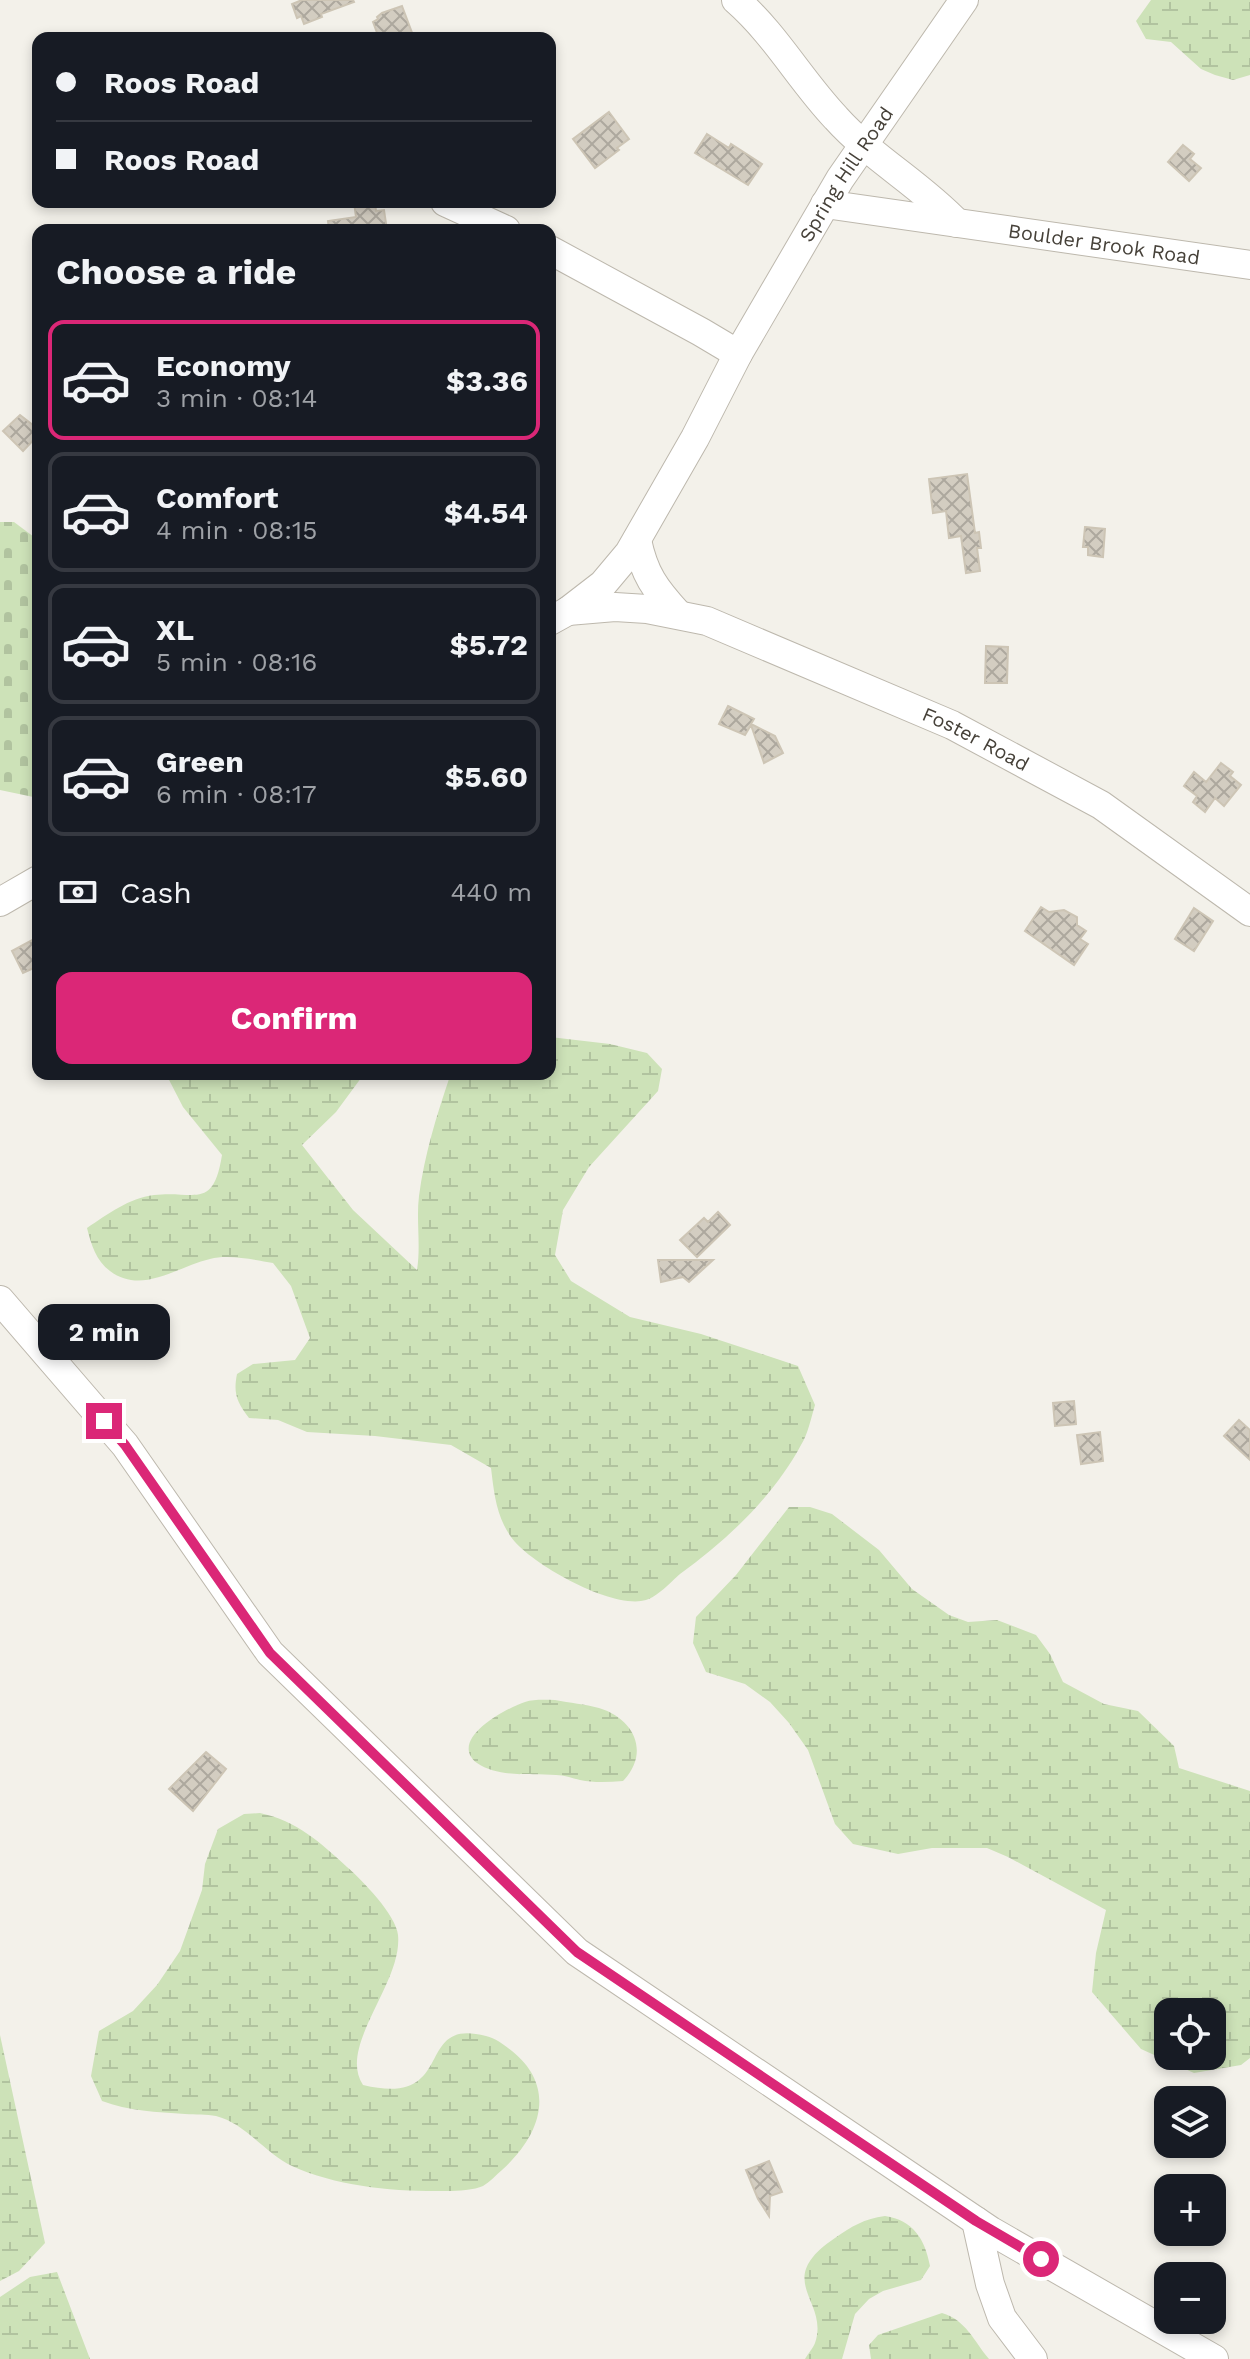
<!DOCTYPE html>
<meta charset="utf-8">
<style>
:root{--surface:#171b24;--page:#242831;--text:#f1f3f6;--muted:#9ea1a6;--line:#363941;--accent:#db2777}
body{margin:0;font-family:"Work Sans",sans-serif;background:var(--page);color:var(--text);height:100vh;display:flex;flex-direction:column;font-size:30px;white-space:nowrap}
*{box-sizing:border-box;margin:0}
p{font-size:26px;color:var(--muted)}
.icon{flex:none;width:44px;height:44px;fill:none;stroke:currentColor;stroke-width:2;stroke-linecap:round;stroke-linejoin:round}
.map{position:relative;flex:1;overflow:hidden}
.details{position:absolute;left:32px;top:224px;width:524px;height:856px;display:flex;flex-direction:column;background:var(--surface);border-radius:16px;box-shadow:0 4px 12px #0003}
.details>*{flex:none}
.top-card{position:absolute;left:32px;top:32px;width:524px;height:176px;border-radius:16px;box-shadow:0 4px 12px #0003;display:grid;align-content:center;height:176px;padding:0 24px;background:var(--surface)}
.tools{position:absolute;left:1154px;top:1998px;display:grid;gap:16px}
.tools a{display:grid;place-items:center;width:72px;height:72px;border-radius:16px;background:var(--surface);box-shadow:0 4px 12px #0003;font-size:40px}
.end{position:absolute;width:36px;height:36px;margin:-18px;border:10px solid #db2777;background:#fff;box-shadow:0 0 0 4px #fff}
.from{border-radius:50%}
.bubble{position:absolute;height:56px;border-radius:16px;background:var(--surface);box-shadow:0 4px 12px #0003;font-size:26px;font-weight:700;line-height:56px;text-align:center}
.top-card b{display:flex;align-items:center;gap:28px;height:76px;font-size:30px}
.top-card b+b{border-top:2px solid var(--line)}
.top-card i{width:20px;height:20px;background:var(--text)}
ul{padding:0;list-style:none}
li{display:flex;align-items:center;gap:24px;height:120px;margin:0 16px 12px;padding:0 8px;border:4px solid var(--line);border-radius:16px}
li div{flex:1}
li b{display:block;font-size:30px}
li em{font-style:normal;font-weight:700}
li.active{border-color:var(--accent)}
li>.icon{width:72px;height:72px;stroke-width:1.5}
h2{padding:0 24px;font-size:36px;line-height:96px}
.pay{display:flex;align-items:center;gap:20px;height:88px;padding:0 24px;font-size:30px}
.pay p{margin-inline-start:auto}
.cta{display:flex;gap:16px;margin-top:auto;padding:16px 24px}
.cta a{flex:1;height:92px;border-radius:16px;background:var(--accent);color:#fff;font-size:32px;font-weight:700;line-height:92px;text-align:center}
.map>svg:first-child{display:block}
</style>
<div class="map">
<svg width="1250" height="2359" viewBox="0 0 1250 2359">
<defs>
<pattern id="wetland-marsh" width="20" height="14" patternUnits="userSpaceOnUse" patternTransform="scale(2)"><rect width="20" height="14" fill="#cde2b8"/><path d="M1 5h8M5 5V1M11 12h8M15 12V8" fill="none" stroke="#b1c39f"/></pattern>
<pattern id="cemetery-stones" width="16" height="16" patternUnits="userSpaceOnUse" patternTransform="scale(2)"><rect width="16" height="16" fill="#cde2b8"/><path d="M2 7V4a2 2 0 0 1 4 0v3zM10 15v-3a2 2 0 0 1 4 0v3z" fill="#b1c39f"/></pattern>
<pattern id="building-cross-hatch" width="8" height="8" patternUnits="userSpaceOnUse" patternTransform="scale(2)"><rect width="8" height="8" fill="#d3cdc1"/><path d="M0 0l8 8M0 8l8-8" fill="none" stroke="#ada89e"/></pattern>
</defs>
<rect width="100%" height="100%" fill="#f3f1ea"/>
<path fill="url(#wetland-marsh)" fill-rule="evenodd" d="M1151,0H1250V75L1233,80L1215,75L1201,69L1171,42L1146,39L1136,21Z
M550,1037L610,1044L647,1053L662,1069L658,1091L589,1167L563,1210L555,1255L571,1281L630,1317L701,1334L798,1366L815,1405C811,1418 808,1434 801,1445C773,1497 727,1540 680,1574C671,1582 657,1597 646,1600C613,1610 530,1564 511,1537C496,1516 494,1492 491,1468L451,1445L375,1436L307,1432L278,1420L249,1418C237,1402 233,1394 237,1374L253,1364L295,1360L310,1338L291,1286L273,1263C254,1260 229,1254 210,1259C176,1267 142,1295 110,1271C96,1261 91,1244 87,1228C108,1214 129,1198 154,1195C195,1190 213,1211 222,1155L183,1107L166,1074H364L336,1112L302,1145L353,1210L417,1270C421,1245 416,1220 419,1196C424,1156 437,1114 450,1076L452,1074H550Z
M789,1507H810L832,1514L879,1550L912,1589L949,1615L968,1622L997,1620L1036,1635L1050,1654L1063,1682L1104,1704L1138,1711L1174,1746L1179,1768L1250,1791V2058L1241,2065L1194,2073L1141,2049L1092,1992L1096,1953L1106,1910L1008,1857L987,1848H932L898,1854L853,1844L835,1824L808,1750L789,1723L770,1702L745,1684L706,1672L693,1643L696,1617L736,1575ZM1168,2012H1212V2056H1168Z
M555,1700C570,1703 585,1704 599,1708C635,1719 650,1753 623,1781C609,1782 594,1783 580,1780C572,1778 564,1775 556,1775C532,1773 498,1778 477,1763C447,1740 506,1708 525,1702C534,1699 546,1700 555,1700Z
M260,1813C297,1821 320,1842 347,1867C363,1881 396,1915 398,1935C403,1983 337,2046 363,2085C459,2108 412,2016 486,2036C496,2038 505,2046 512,2051C558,2088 540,2136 502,2170C496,2175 490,2182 483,2186C475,2190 457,2191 448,2191C397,2192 338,2187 292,2166C266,2154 245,2123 216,2116C207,2114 195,2115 185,2114C157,2112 128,2111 102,2101L91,2076L99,2031L133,2011L157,1985L180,1951L202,1890L205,1864L218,1829L244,1814Z
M0,2035L45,2243L19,2271L0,2281Z
M885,2216C913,2220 925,2239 930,2266L921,2280L883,2291L869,2299L855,2314L842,2359H805C808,2354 813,2348 815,2343C830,2300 771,2281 835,2238C852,2226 864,2219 885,2216Z
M57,2272L90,2359H0V2297L30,2277Z
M942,2313C966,2320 974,2341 989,2359H871L869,2345L878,2335Z"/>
<path fill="url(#cemetery-stones)" d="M0,522H14L38,540V798L0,790Z"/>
<path fill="url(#building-cross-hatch)" stroke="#cdc5b5" stroke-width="2" d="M302,0H353L354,2L321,14L322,17L304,24L301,16L297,18L292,4Z
M402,6L414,38H379L373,22L378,19L377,17L382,13Z
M609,112L629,139L617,148L619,150L595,168L573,139Z
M707,134L729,148L731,144L762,164L748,185L695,153Z
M1183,145L1194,154L1190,159L1201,168L1189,181L1168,162Z
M354,202H375L376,211L384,210L387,230H329L328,221L356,217Z
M20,415L38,429V435L23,451L3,431Z
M967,474L975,533L979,532L981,548H977L980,571L966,573L961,536L949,538L946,511L933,513L929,479Z
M1085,527L1105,529L1103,557L1088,555V547H1083Z
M986,646L1008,647L1007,683H985Z
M728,706L754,719L751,724L775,736L783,753L764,763L751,725L745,735L719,724Z
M1221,763L1233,772L1230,776L1241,785L1224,806L1215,798L1205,812L1193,802L1197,796L1184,786L1194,772L1206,782Z
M1041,907L1049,912L1064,910L1077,917V925L1086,931L1080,939L1088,944L1074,965L1025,931Z
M1194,908L1213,921L1194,951L1175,939Z
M38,937V966L23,973L12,951Z
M718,1212L730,1225L697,1257L680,1240L704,1218L708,1222Z
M658,1260H713L689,1282L683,1277L661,1282Z
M1074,1401L1076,1424L1055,1426L1053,1403Z
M1239,1420L1250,1430V1460L1224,1436Z
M1100,1432L1103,1461L1081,1464L1077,1435Z
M206,1752L226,1769L193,1811L169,1789Z
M769,2161L782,2192L770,2196L769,2216L758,2199L746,2170Z"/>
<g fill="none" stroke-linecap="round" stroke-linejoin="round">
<defs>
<g id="minor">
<path d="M736,0C776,35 800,80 836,118C872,158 920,184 957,223"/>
<path d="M445,202L506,230"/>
<path id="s1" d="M825,204L1250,265"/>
<path d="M550,250L701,332L738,354"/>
<path d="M637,540C644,574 655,589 678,614"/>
<path id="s2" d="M568,611L615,607L647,609L707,621L952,725L1101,805L1250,912"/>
<path id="s3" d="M550,621L568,611L603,584L629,553L695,438L738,354L840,179L964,0"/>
<path d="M0,902L38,880"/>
<path d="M0,1300L125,1445L270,1653L577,1952L991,2231L1214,2359"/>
<path d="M976,2221L990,2284L1002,2318L1033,2359"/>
</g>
</defs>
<use href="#minor" stroke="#bdb8ad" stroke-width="30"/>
<use href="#minor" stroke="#fff" stroke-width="28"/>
</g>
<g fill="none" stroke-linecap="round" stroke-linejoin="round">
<path stroke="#db2777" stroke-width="10" d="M104,1421L125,1445L270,1653L577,1952L976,2221L1041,2259"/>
</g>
<g text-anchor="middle" stroke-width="6" stroke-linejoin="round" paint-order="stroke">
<g font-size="20" fill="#464139" stroke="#fff">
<text dy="7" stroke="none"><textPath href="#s3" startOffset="542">Spring Hill Road</textPath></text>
<text dy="7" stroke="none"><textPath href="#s1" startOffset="282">Boulder Brook Road</textPath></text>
<text dy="7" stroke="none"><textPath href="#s2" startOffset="434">Foster Road</textPath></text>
</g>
</g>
</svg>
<div class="tools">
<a><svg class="icon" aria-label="locate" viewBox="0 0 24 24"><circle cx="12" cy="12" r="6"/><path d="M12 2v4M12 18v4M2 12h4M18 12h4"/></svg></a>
<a><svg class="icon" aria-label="layers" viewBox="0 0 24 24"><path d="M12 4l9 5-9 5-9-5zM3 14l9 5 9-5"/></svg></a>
<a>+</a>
<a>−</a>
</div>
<i class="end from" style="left:1041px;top:2259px"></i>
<i class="end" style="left:104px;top:1421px"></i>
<div class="bubble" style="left:38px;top:1304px;width:132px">2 min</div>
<div class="top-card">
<b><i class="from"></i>Roos Road</b>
<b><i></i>Roos Road</b>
</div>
<section class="details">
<h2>Choose a ride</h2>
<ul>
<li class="active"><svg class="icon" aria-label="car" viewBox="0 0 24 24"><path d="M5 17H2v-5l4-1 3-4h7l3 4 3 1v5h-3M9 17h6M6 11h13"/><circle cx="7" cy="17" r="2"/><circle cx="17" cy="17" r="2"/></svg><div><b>Economy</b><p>3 min · 08:14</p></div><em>$3.36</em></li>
<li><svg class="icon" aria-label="car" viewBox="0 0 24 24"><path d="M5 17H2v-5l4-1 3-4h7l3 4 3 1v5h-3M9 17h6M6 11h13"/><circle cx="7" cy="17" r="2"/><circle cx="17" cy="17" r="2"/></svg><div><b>Comfort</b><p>4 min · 08:15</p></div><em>$4.54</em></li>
<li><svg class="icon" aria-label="car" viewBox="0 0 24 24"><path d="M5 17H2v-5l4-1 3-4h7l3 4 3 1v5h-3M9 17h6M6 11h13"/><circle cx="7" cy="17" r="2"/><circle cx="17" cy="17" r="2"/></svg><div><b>XL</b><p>5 min · 08:16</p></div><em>$5.72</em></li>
<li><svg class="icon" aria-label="car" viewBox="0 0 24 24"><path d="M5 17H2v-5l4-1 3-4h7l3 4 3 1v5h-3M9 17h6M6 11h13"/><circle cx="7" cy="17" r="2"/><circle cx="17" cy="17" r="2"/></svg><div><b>Green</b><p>6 min · 08:17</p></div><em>$5.60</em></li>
</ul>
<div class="pay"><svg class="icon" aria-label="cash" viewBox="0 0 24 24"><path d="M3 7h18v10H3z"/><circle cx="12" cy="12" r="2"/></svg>Cash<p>440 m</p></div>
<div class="cta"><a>Confirm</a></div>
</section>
</div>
